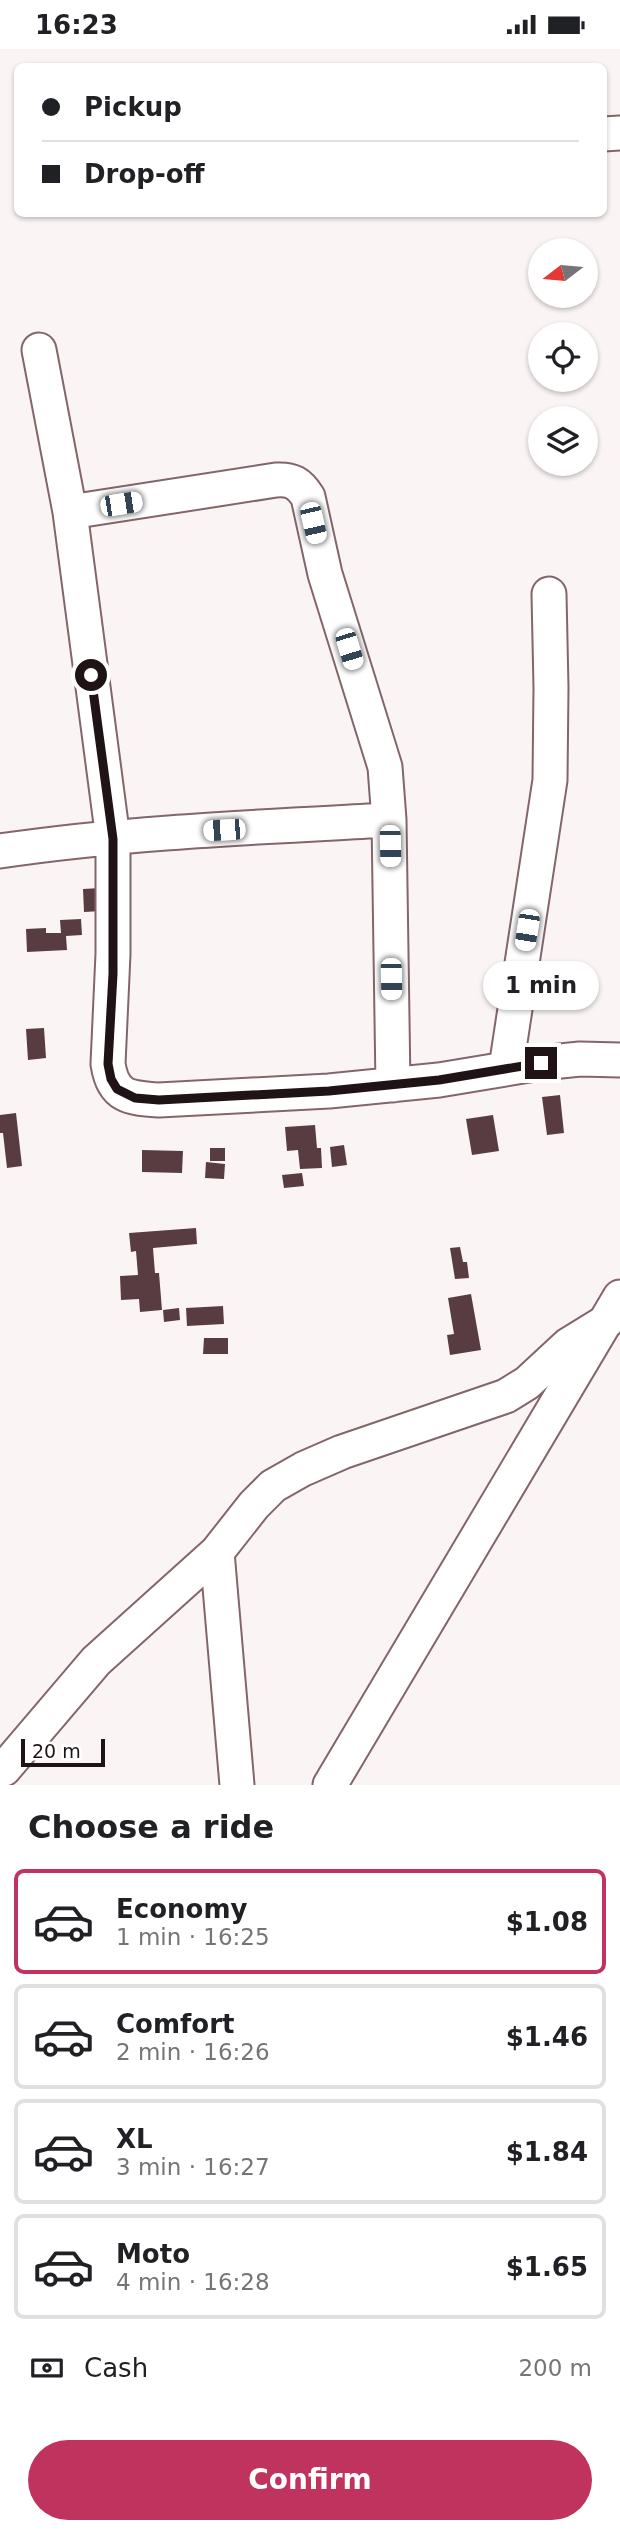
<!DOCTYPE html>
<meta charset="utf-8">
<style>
:root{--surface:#fff;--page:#f6f6f6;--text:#202124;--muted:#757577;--line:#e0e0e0;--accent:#c1335f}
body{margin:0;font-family:"DejaVu Sans",sans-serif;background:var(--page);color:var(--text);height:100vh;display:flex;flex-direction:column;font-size:26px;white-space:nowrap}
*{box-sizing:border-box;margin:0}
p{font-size:23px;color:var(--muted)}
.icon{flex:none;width:38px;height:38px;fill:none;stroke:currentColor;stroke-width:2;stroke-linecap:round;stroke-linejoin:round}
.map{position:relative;height:1736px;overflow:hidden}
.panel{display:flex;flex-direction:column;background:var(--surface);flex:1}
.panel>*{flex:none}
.guide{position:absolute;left:14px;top:14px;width:593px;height:154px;border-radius:10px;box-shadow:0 2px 5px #0004;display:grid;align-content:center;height:154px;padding:0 28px;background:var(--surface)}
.needle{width:46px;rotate:254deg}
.tools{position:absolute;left:528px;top:189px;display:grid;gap:14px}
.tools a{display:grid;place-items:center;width:70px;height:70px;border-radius:50%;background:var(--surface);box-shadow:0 2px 5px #0004;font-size:35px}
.scale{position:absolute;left:21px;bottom:18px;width:84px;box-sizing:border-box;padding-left:7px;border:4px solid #1f1315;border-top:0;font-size:19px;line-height:24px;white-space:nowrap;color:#1f1315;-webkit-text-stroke:5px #fff;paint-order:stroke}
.end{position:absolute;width:32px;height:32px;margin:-16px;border:9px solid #1f1315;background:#fff;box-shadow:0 0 0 4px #fff}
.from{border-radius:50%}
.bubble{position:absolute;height:49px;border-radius:24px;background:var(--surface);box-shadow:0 2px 5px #0004;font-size:23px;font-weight:700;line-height:49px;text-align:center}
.car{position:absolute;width:21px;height:42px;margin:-21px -10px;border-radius:9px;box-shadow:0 0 5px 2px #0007;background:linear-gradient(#fff 24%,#345 0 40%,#fff 0 76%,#345 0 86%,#fff 0)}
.guide b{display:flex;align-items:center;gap:24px;height:66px;font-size:26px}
.guide b+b{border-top:2px solid var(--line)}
.guide i{width:18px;height:18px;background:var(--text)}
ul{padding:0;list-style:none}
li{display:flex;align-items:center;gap:21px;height:105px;margin:0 14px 10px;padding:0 14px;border:4px solid var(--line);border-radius:10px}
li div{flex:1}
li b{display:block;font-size:26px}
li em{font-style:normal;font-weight:700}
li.current{border-color:var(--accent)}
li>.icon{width:63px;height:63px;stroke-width:1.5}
h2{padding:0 28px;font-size:32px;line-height:84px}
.pay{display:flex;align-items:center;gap:18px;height:77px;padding:0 28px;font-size:26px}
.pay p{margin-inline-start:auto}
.action{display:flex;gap:14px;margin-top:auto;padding:14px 28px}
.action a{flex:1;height:80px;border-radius:42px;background:var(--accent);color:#fff;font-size:28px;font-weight:700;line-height:80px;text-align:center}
.status{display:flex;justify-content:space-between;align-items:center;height:49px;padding:0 35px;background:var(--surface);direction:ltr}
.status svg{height:19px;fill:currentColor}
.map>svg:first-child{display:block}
</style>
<div class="status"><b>16:23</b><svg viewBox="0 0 49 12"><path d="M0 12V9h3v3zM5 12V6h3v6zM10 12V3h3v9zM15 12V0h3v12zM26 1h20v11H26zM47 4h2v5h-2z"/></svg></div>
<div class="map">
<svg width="620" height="1736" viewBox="0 0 620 1736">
<rect width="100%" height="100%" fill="#fbf4f5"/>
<path fill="#583c41" d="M101,839L102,862L84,863L83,840Z
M81,870L82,886L66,887L67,901L27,903L26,880L46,879V884H61L60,871Z
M44,979L46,1009L28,1011L26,980Z
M560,1046L564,1084L547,1086L542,1048Z
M16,1064L22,1117L7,1119L3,1084H0V1066Z
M493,1066L499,1102L472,1106L466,1070Z
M315,1076L317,1099H321L322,1119L300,1120L298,1101L287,1102L285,1078Z
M344,1096L347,1116L332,1118L330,1098Z
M210,1099H225V1112H210Z
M142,1101L183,1102L182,1124L142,1123Z
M206,1113L225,1115L224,1130L205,1129Z
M302,1124L304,1137L284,1139L282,1126Z
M196,1179L197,1195L153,1199L155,1224H159L162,1261L140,1263L139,1250L121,1251L120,1227L138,1226L136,1202L131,1203L129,1184Z
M460,1198L463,1213H467L469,1229L455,1230L450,1199Z
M471,1245L481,1301L450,1306L447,1286L454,1285L448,1249Z
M223,1257L224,1275L187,1277L186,1259Z
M179,1259L180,1271L164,1273L163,1261Z
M204,1289H228V1305H203Z"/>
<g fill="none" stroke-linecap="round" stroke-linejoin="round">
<defs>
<path id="minor" d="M604,85L620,84
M39,301L70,463L113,790V905L108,1015C113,1048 129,1049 159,1051L329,1042L439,1031L541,1014L580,1010L620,1011
M70,463L276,431C292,430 299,434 308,448L325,525L385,718L389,771L393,1036
M0,802C129,783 260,778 389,771
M506,1019L550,731L551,639L549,545
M217,1503L237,1736
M4,1720L96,1612L217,1503L254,1456L273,1437L303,1420L342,1403L506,1347L527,1334L568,1296L607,1272
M330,1736L620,1248"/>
</defs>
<use href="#minor" stroke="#83656a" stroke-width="37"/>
<use href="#minor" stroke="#fff" stroke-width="33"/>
</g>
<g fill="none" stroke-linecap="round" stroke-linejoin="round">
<path stroke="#1f1315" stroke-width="9" d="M91,626L113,790V925L108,1015L111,1030L117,1040L135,1049L159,1051L329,1042L439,1031L541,1014"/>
</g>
</svg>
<div class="tools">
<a><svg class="needle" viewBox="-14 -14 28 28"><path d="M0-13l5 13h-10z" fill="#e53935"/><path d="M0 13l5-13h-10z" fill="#757577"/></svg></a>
<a><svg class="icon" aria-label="locate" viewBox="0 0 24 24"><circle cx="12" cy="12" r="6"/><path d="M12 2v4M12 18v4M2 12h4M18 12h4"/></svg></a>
<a><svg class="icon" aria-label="layers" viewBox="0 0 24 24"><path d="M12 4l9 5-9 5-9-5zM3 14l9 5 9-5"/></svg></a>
</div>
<div class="scale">20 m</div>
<i class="end from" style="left:91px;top:626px"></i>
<i class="end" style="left:541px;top:1014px"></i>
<div class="bubble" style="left:483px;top:912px;width:116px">1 min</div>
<i class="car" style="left:121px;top:455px;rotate:81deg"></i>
<i class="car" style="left:313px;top:474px;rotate:167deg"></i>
<i class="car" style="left:349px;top:600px;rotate:163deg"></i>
<i class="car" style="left:224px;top:781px;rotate:267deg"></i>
<i class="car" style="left:390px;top:797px;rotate:179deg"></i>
<i class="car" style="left:527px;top:881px;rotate:189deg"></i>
<i class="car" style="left:391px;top:930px;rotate:179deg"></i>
<div class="guide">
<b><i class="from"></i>Pickup</b>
<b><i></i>Drop-off</b>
</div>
</div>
<section class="panel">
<h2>Choose a ride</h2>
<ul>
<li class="current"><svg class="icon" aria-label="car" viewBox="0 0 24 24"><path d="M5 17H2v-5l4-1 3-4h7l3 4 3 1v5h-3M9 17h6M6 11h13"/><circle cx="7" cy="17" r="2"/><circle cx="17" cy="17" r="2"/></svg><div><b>Economy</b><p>1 min · 16:25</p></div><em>$1.08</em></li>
<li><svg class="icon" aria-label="car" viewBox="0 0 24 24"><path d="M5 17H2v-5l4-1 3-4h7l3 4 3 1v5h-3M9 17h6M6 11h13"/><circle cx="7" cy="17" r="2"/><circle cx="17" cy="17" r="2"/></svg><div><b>Comfort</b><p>2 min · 16:26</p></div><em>$1.46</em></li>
<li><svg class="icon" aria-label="car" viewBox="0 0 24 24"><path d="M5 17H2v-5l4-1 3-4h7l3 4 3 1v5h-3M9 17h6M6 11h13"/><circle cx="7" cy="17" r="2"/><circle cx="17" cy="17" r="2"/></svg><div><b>XL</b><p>3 min · 16:27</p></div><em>$1.84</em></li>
<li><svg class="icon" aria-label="car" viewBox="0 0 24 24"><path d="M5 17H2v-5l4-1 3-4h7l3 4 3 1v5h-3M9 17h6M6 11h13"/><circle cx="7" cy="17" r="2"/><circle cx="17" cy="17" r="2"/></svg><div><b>Moto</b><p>4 min · 16:28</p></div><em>$1.65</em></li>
</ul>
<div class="pay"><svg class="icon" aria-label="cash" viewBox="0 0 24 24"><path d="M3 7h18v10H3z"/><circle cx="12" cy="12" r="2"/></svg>Cash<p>200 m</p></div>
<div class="action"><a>Confirm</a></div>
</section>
